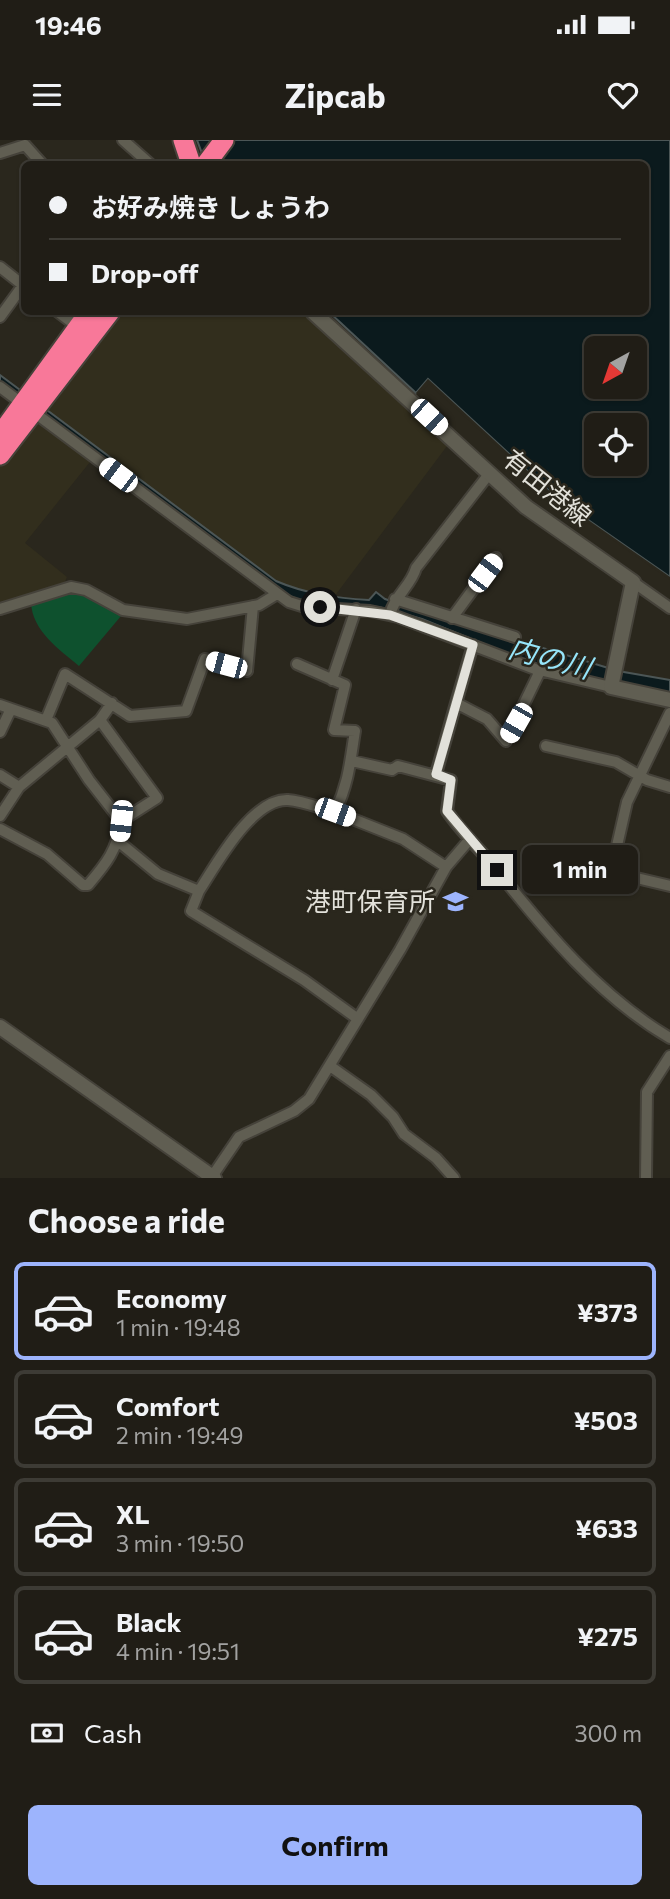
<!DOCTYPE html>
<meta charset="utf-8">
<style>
:root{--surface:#201d16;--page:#28261f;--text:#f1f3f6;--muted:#a2a2a1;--line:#3d3b35;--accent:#9db4fd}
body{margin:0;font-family:Commissioner,"Noto Sans JP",sans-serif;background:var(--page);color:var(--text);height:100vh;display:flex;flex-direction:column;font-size:26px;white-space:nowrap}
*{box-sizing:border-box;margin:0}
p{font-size:23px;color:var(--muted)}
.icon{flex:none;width:38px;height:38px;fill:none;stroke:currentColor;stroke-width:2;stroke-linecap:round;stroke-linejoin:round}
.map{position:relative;height:1038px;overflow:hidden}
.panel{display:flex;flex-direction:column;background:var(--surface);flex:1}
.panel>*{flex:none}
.hud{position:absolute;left:21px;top:21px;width:628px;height:154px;border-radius:10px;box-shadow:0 2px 5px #0004,0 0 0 2px var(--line);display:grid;align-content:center;height:154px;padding:0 28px;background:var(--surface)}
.needle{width:46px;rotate:220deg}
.controls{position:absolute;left:584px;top:196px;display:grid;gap:14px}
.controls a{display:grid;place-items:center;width:63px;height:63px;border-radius:10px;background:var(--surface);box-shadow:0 2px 5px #0004,0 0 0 2px var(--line);font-size:35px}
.end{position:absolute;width:32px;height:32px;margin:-16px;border:9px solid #e2e1da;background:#111;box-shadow:0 0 0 4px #111}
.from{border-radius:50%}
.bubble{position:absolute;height:49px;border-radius:10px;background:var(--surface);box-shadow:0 2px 5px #0004,0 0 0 2px var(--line);font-size:23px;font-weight:700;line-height:49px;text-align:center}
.car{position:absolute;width:21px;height:42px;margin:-21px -10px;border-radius:9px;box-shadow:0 0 5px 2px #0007;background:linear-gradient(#fff 24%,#345 0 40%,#fff 0 76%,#345 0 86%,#fff 0)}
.hud b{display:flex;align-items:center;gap:24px;height:66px;font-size:26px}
.hud b+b{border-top:2px solid var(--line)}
.hud i{width:18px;height:18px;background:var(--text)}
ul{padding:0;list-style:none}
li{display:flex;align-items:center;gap:21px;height:98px;margin:0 14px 10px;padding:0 14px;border:4px solid var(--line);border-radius:10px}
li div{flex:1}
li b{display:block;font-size:26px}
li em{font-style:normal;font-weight:700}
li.current{border-color:var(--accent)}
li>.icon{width:63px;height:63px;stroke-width:1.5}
h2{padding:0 28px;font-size:32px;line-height:84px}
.pay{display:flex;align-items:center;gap:18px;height:77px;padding:0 28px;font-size:26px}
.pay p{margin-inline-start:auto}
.primary-button{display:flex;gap:14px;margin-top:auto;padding:14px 28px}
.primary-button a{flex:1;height:80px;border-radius:10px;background:var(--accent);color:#111;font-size:28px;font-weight:700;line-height:80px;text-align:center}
.status{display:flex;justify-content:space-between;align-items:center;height:49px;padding:0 35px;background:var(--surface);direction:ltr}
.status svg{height:19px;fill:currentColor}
header{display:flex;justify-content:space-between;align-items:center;height:91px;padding:0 28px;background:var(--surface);font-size:32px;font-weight:700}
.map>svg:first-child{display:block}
</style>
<div class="status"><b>19:46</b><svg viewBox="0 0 49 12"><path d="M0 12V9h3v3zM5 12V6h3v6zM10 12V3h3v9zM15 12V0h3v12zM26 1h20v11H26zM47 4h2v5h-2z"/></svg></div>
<header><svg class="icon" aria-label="menu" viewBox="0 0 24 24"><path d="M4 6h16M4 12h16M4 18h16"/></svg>Zipcab<svg class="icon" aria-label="heart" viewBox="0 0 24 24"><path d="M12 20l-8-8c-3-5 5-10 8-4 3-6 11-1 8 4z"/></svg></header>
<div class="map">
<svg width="670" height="1038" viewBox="0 0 670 1038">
<rect width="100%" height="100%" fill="#2a271d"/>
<path fill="#322e1d" d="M115,172H307L450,302L334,457L295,450L276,441L46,269Z
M35,280L90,322L25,403L67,437L62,448L0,469V323Z"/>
<path fill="#0e512e" d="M65,452L80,454L121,476L79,526C59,509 32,491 31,462Z"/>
<path fill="#0b1a1d" stroke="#4c5656" stroke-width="2" fill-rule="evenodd" d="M197,0H670V437L558,359L428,239L416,253L329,172H646V24H206ZM597,208H635V247H597ZM597,285H635V324H597Z
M0,235L276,441C306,454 337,458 369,460L376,452L385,459L413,468L618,531L670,540V555L538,526L422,479L379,467L305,463L284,453L0,244Z"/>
<path fill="#2a271d" d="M428,239L558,359L670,437V440L556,361L429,244L418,256L416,253Z"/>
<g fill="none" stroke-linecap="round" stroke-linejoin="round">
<defs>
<path id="street" d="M123,0L150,24
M0,13L25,5L42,24
M0,127L24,146
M58,172L78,187
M0,177L24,144
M0,247L289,462L305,467L370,471L398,477L535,529L611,547
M633,442L670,468
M395,459L515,497
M0,469L71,447L86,450L123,470L187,479L259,465L277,454
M390,475C394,456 411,446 416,428L489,334
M452,478L496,418
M473,505L456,563L487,579L506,601L540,531
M332,540L356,469
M0,565L52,583L89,640L121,681C118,709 106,724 88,745H83L47,714L0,689
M46,580L65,534L130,576L186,571L205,519L247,531L253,466
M100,580L157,658L121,681
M0,592L10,571
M546,606L616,622L647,640L670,647
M352,621L392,630L398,626L451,640L447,671C461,692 481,710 496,729C546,792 600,857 670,898
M436,634L456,563
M0,635L19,647
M0,676L19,647L100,580L112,563
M119,702L158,734L199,751L191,771L304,840L358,879
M446,727L470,699
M670,746L611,732L627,662L670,573
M199,751C216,725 252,658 288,660C303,661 320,668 335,672C349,642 350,622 355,591L334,590L345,545L297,524
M330,926L371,955L393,977L404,994L436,1018L454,1038
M211,1038L239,997L294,971L309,959L400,810L446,727L403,699L335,672
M646,1038L647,952L670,916"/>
<path id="secondary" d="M313,172L526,367L633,442L611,547L670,560
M0,887L214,1038"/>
<path id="highway" d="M183,0L191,24
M206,24L224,0
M0,295L89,172
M0,315L110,172"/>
</defs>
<use href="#street" stroke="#45423a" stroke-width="14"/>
<use href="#secondary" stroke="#45423a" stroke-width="18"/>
<use href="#highway" stroke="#45423a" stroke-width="23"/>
<use href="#street" stroke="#605e52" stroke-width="10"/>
<use href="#secondary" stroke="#605e52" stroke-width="14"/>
<use href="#highway" stroke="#f87899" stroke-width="19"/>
</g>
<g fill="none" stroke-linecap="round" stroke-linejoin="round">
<path stroke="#e2e1da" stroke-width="9" d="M320,467L390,475L473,505L436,634L451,640L447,671L497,730"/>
</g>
<defs>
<symbol id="school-bare" viewBox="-9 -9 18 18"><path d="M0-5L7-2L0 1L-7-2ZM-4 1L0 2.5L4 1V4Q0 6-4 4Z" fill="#9db4fd" stroke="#2a271d" stroke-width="2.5" paint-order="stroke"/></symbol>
</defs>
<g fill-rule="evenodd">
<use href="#school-bare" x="438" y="744" width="35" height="35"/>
</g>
<g text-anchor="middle" stroke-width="5" stroke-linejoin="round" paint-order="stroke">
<g font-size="26" fill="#e2e1da" stroke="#2a271d">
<text transform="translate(547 348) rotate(39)" y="9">有田港線</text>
</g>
<g font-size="26" fill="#e2e1da" stroke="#2a271d" text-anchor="end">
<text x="435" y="771">港町保育所</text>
</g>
<g font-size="28" font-style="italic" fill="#96e6fb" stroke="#2a271d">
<text transform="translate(550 518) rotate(15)" y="10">内の川</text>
</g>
</g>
</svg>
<div class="controls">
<a><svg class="needle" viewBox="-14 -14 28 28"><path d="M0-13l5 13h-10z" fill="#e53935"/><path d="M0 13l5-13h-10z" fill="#a2a2a1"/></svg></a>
<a><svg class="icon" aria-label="locate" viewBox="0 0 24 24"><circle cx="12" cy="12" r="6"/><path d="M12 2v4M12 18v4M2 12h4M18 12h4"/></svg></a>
</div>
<i class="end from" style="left:320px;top:467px"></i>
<i class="end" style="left:497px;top:730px"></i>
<div class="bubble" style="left:522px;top:705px;width:116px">1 min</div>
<i class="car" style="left:429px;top:277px;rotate:133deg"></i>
<i class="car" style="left:118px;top:335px;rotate:307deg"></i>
<i class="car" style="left:485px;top:433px;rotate:37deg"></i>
<i class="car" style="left:226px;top:525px;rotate:285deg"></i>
<i class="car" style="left:516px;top:583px;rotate:210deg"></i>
<i class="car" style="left:335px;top:672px;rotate:110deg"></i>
<i class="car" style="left:121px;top:681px;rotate:186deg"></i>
<div class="hud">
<b><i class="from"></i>お好み焼き しょうわ</b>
<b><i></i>Drop-off</b>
</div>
</div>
<section class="panel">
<h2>Choose a ride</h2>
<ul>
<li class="current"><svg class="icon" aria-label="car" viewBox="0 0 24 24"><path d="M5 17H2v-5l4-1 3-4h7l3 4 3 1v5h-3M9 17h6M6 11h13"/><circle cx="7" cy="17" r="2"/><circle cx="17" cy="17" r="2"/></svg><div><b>Economy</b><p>1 min · 19:48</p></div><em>¥373</em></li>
<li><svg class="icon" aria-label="car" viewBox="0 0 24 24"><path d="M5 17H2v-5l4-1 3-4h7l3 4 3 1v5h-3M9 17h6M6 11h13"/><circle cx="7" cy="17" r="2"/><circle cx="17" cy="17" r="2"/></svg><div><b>Comfort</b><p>2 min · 19:49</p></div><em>¥503</em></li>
<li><svg class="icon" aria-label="car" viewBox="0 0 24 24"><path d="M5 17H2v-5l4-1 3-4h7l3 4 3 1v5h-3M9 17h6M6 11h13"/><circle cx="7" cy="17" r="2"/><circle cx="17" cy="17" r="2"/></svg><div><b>XL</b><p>3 min · 19:50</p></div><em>¥633</em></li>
<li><svg class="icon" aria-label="car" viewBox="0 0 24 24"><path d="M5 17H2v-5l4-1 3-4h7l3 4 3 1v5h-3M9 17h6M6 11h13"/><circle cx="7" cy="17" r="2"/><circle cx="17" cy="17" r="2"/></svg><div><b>Black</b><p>4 min · 19:51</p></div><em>¥275</em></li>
</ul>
<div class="pay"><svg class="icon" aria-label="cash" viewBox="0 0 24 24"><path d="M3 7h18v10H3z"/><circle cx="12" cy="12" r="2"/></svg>Cash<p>300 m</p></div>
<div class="primary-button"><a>Confirm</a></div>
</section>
